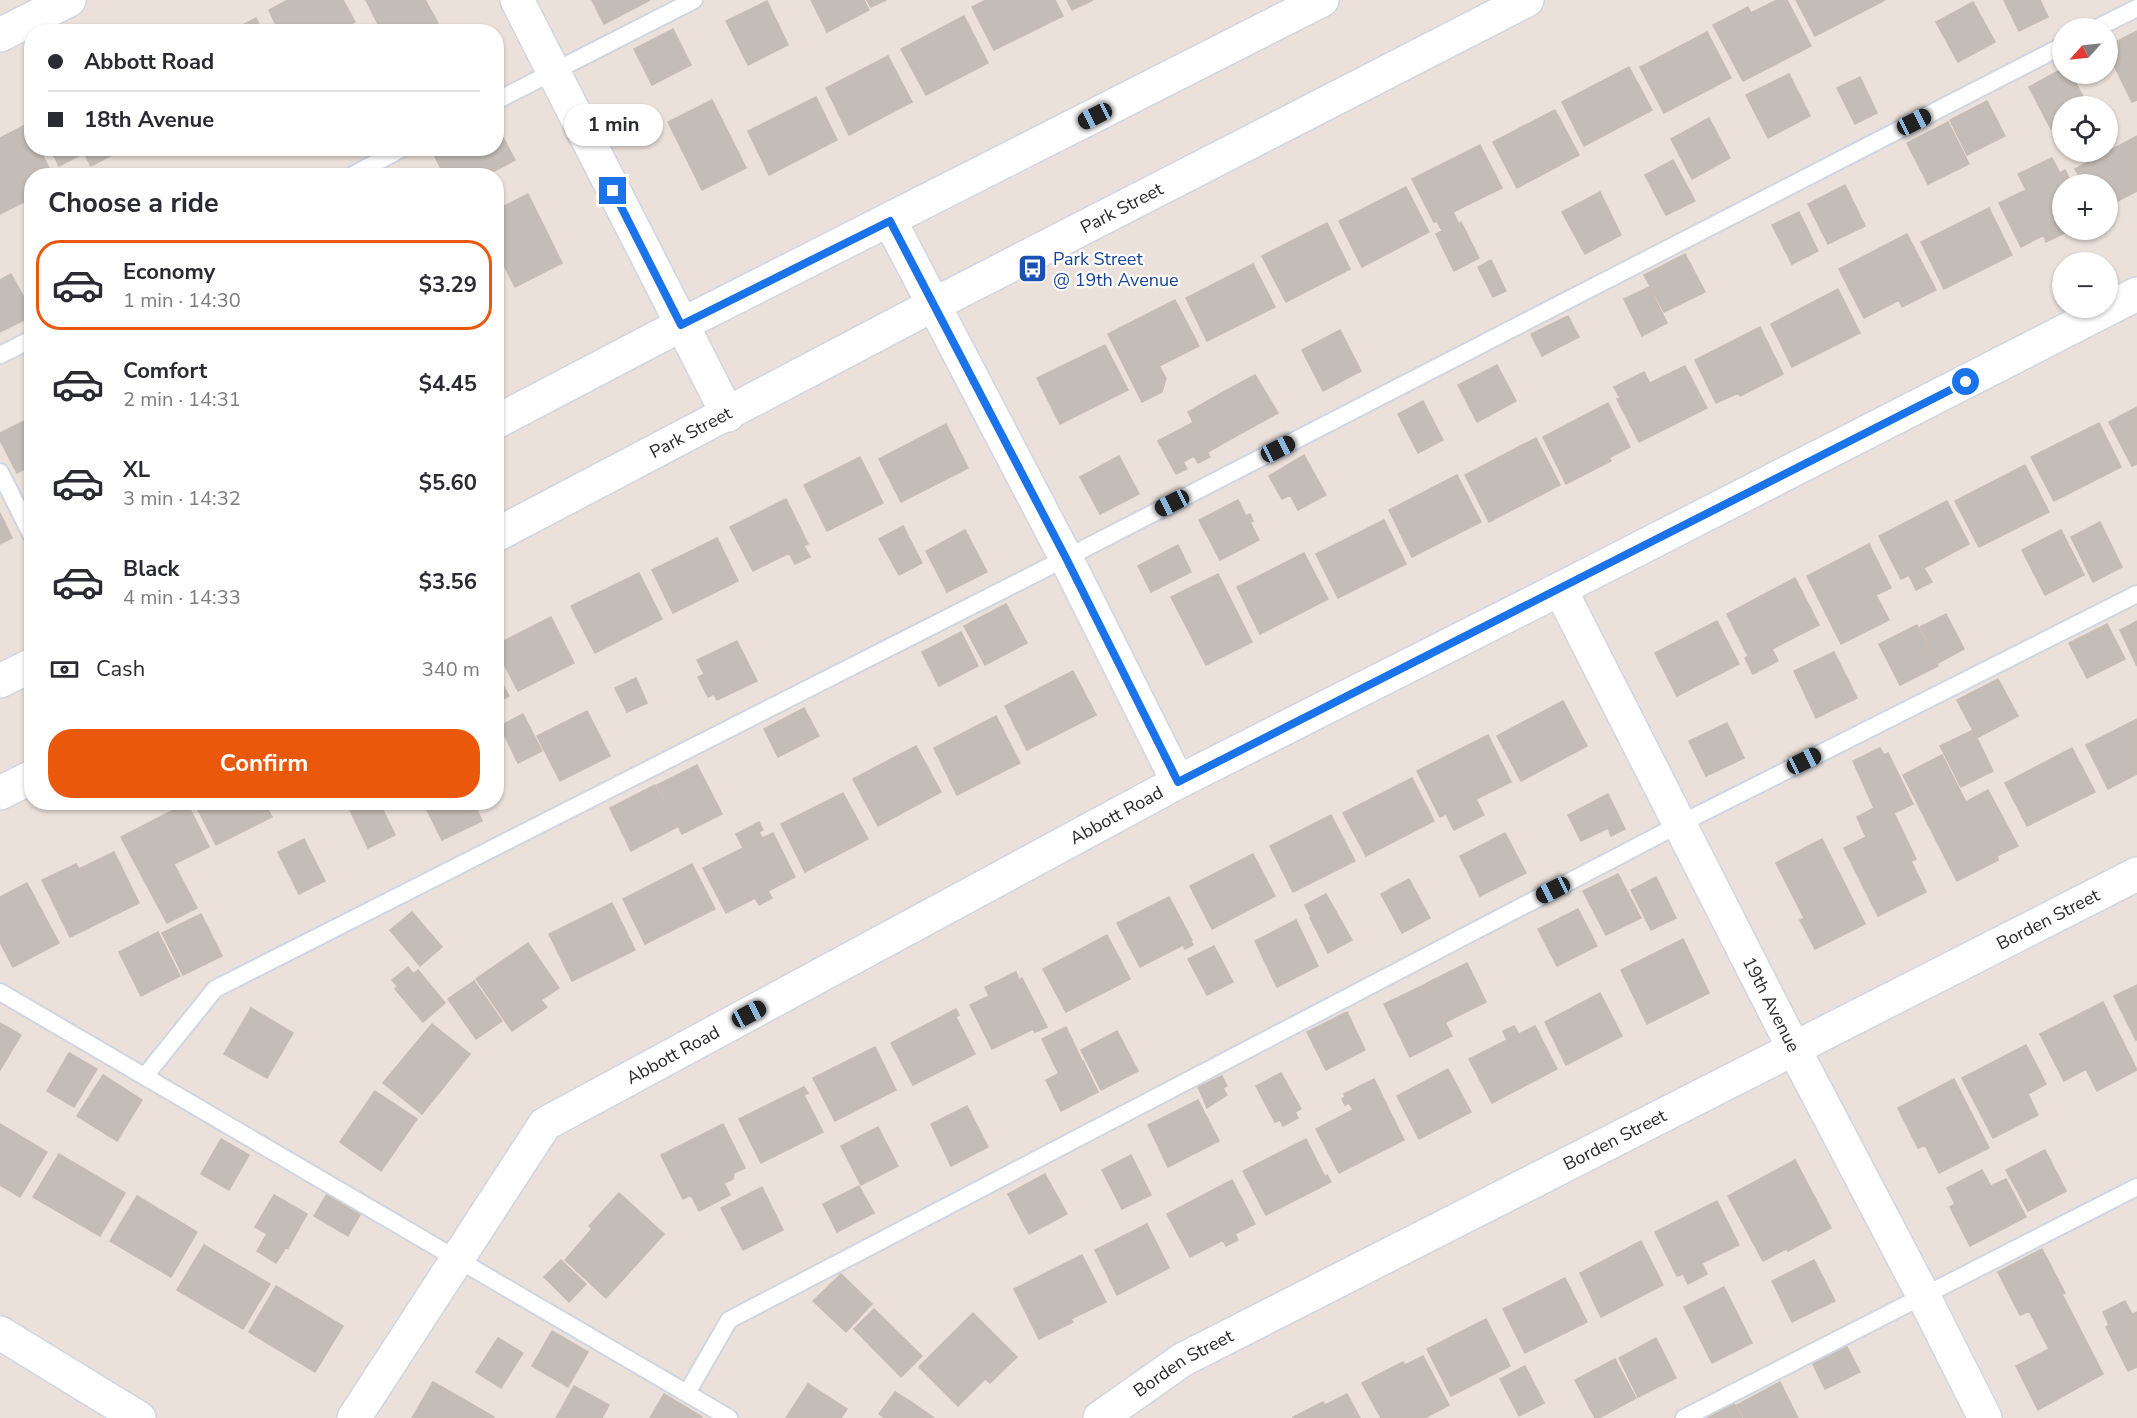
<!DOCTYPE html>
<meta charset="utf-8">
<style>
:root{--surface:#fff;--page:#f2f2f3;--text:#2b2b33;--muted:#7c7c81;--line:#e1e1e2;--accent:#ea580c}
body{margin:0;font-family:"Nunito Sans",sans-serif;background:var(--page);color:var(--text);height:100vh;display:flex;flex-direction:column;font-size:22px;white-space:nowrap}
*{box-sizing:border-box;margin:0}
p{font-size:20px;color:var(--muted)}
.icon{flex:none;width:33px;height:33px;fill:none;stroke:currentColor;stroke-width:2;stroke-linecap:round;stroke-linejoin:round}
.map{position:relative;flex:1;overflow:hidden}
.panel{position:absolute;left:24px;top:168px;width:480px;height:642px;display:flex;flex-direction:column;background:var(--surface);border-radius:24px;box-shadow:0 2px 4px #0004}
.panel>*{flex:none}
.guide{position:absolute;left:24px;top:24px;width:480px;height:132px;border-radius:24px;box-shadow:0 2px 4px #0004;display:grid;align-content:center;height:132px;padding:0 24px;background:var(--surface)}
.needle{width:39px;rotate:243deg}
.fabs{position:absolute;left:2052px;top:18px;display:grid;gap:12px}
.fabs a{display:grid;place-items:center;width:66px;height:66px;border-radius:50%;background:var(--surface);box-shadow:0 2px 4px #0004;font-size:30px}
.end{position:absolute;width:27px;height:27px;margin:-14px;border:8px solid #1a73e8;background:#fff;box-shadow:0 0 0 3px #fff}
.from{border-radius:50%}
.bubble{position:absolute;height:42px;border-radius:21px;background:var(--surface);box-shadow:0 2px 4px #0004;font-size:20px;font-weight:700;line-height:42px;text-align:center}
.car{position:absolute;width:18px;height:36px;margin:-18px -9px;border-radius:8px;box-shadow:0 0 4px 2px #0007;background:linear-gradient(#222 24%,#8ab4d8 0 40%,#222 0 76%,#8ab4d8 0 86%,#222 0)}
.guide b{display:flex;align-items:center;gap:21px;height:57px;font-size:22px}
.guide b+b{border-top:2px solid var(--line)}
.guide i{width:15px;height:15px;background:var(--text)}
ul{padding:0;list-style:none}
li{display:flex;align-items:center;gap:18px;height:90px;margin:0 12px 9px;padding:0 12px;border:3px solid transparent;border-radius:24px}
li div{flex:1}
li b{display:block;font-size:22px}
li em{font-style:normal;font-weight:700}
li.on{border-color:var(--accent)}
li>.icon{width:54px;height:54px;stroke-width:1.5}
h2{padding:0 24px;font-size:27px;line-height:72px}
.pay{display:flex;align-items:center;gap:15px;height:66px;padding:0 24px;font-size:22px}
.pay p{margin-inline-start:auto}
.button{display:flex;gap:12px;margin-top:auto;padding:12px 24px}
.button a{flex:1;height:69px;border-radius:24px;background:var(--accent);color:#fff;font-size:24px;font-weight:700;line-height:69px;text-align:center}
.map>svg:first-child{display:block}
</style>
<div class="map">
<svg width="2137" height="1418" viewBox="0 0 2137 1418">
<rect width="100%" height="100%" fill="#ebe0da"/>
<path fill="#c4bcb6" stroke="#c6bcb4" stroke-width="1.5" d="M288,0H343L355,22L337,32H279L269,10Z
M366,0H425L438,23L422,32H382Z
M592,0H650L604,24Z
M811,0H864L869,10L827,32Z
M867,0H886L871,7Z
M986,0H1055L1063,16L994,50L972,7Z
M1067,0H1093L1072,10Z
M1777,0H1787L1811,46L1743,81L1713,25L1748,7L1751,13Z
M1796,0H1885L1815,36Z
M2004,0H2040L2048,17L2019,31Z
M767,1L788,45L748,65L726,21Z
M1973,2L1995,42L1958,62L1936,22Z
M964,16L988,63L926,95L901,49Z
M256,18L263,32H229Z
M673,29L691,65L652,85L634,49Z
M2137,31V100L2132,102L2108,53V46Z
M1707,32L1731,78L1664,113L1640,67Z
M888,56L912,102L849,135L826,88Z
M1629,67L1652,110L1584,146L1562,102Z
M2062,69V74H2071L2088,106H2062V123L2051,129L2029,87Z
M1789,74L1810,116L1768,138L1746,95Z
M1860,77L1877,113L1855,124L1837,88Z
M816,97L837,140L769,175L748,131Z
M712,100L746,168L702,190L668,122Z
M1987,101L2005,136L1967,155L1950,120Z
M1555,110L1579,155L1517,188L1493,142Z
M1709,118L1730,158L1692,179L1671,139Z
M1948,122L1969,164L1928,184L1907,143Z
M27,124L32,133V148H39L53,176H32V203L30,199L0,214V138Z
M496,124L515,160L485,176H445L435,157L449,148H496Z
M2137,136V191L2108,206V184H2084L2075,169Z
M1480,145L1502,188L1453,212L1459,224L1461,222L1479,258L1454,271L1436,234L1442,231L1437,221L1434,222L1412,179Z
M50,148H125L91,166L84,153L59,166Z
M2052,158L2060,173L2065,170L2072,184H2062V230L2069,231L2046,242L2044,235L2021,247L1999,203L2026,190L2018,174Z
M1673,160L1695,201L1666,215L1645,175Z
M1845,185L1865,226L1828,244L1808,204Z
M1406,187L1429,232L1362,267L1339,221Z
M1600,192L1621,235L1585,254L1562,212Z
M528,194L562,263L515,287L496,249V210Z
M1989,208L2012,255L1944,289L1921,242Z
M1799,212L1818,251L1792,264L1772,225Z
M1327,223L1350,269L1286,302L1262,256Z
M1907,234L1936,290L1902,307L1899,300L1864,318L1839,269Z
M1685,254L1705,292L1664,312L1644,275Z
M1491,260L1506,291L1493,297L1478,267Z
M1253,264L1275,307L1207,341L1186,298Z
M11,274L32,312V316L0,332V280Z
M1649,287L1667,323L1642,336L1624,299Z
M1838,289L1860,333L1792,367L1771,324Z
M1175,300L1199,346L1159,366L1166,378L1162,392L1142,402L1108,334Z
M1568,316L1579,337L1542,356L1531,334Z
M1760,327L1783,374L1740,396L1738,393L1716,403L1695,360Z
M1340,330L1361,371L1323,391L1302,350Z
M1105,345L1128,390L1060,424L1037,378Z
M1497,365L1516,401L1477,422L1458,385Z
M1685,366L1707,408L1639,442L1617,399L1620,398L1614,387L1644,372L1650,383Z
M1255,375L1278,413L1247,430L1225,391Z
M1225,391L1247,430L1208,452L1188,412Z
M1423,401L1443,440L1418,453L1398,414Z
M1608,403L1630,447L1609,458L1611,461L1566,484L1543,437Z
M2137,407V464L2132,466L2109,422Z
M24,421L32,437V465L17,473L0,440V433Z
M1192,423L1210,457L1198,463L1194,456L1183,462L1187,469L1176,474L1158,441Z
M2099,423L2121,467L2054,501L2031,457Z
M946,424L968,468L901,502L879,459Z
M1536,438L1560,485L1489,522L1465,475Z
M1304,455L1326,495L1298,510L1290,495L1282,499L1269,476Z
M1119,456L1139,494L1100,514L1080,477Z
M860,457L883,503L827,531L804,485Z
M2025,465L2049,512L1979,547L1955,501Z
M1457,475L1481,522L1412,557L1389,510Z
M786,499L808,544L804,546L810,557L795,564L789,553L753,571L730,527Z
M1238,500L1246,516L1250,514L1253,521L1250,522L1259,540L1220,560L1199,520Z
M1947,501L1969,544L1924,568L1932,582L1916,590L1909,575L1901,579L1879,536Z
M0,513L12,538L0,544Z
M1384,520L1406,564L1338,598L1316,554Z
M2100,522L2122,567L2093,582L2071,537Z
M903,526L922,563L899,575L879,539Z
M965,530L987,572L947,592L926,551Z
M2061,530L2084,575L2045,595L2022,550Z
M717,538L738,581L673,613L652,570Z
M1869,544L1891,588L1876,595L1889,620L1841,644L1807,576Z
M1178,545L1191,572L1151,592L1138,566Z
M1304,553L1328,599L1260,634L1237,587Z
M639,573L662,619L595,653L571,606Z
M1218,574L1252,642L1206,665L1171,597Z
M1795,578L1819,625L1772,649L1778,661L1753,674L1745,658L1748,656L1727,614Z
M1006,604L1027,643L985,665L964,626Z
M1946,614L1964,649L1938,663L1920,627Z
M551,617L574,663L518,691L496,649V645Z
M1717,621L1739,664L1677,696L1655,653Z
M2137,621V666L2120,630Z
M2107,624L2125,659L2087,678L2069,643Z
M1917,625L1938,666L1900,685L1879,644Z
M961,632L978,666L939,686L922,652Z
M737,641L757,681L717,700L714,694L708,697L698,677L704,674L697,660Z
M1834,652L1857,698L1816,718L1794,671Z
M1073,671L1096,715L1027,750L1005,706Z
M496,672L509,696L496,703Z
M636,678L647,703L627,712L615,688Z
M1998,679L2018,716L1977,738L1957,700Z
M1563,701L1587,746L1521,781L1497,736Z
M804,708L819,736L778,757L764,729Z
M587,711L610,756L560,781L537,736Z
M523,714L542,751L518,763L500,726Z
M996,716L1020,763L957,795L934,748Z
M2137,719V774L2108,789L2086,745Z
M1727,723L1744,758L1706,776L1689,741Z
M1973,730L1993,771L1961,787L1940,746Z
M1488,735L1511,782L1476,799L1484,815L1454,830L1446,814L1440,817L1417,771Z
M916,746L941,792L878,826L853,779Z
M1880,748L1884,755L1888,753L1913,804L1894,813L1916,859L1911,861L1926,892L1878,916L1844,848L1866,837L1857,817L1874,808L1853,761Z
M2072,748L2095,792L2027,826L2005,783Z
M1942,755L1966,802L1988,790L2018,846L1997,856L1998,860L1957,881L1903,775Z
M697,765L722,814L682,834L657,785Z
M1412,778L1434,821L1366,856L1343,813Z
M655,785L677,827L631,851L610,808Z
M843,793L868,839L805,872L781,824Z
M1608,794L1625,829L1611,836L1608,828L1581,841L1568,815Z
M194,802H264L272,817L216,845Z
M355,802H379L395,835L368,848L348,806Z
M423,802H473L482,821L442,840Z
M187,803L209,847L174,864L197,908L167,923L121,837Z
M1331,815L1355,861L1293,892L1270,846Z
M759,822L763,830L759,832L762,838L773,833L795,877L768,891L772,898L759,905L755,898L726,913L703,868L743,848L736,834Z
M1505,833L1526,873L1480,896L1460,856Z
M304,839L325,881L299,894L278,852Z
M1822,839L1865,924L1815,949L1800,920L1804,918L1776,863Z
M114,852L139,903L70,937L42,880L76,864L79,869Z
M1253,854L1275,896L1212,929L1190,886Z
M692,864L715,909L645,944L623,899Z
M1618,874L1641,918L1606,935L1583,891Z
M1656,877L1676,918L1651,930L1631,890Z
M1409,879L1430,918L1402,933L1381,894Z
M27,883L59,943L13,967L0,942V897Z
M1326,894L1352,940L1328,953L1310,918L1311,917L1305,905Z
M1169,897L1192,940L1191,941L1193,945L1185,949L1183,945L1140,967L1117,923Z
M612,903L635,950L572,981L549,934Z
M1578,909L1597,946L1557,966L1538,929Z
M412,912L442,947L420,966L390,930Z
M201,914L222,956L183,975L162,933Z
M1296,920L1318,966L1277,987L1255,941Z
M158,932L180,976L141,996L119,952Z
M1107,935L1130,979L1066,1012L1043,969Z
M1683,939L1709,993L1647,1024L1621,970Z
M528,943L559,988L541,1000L547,1007L512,1031L476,979Z
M1214,946L1233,982L1207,995L1188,959Z
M1467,963L1486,1002L1446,1022L1427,983Z
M408,967L413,974L418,970L445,1003L423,1022L395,989L398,987L392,980Z
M1016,972L1019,980L1022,978L1047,1027L1035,1032L1033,1029L992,1049L970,1005L989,996L985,987Z
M474,981L502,1021L476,1039L448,999Z
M1426,984L1452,1036L1410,1057L1384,1004Z
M2137,985V1040H2136L2114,996Z
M1600,993L1622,1036L1566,1065L1545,1022Z
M2103,1002L2137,1070L2097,1091L2086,1069L2064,1081L2040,1034Z
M251,1008L293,1033L267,1078L224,1054Z
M956,1009L959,1015L956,1017L975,1054L913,1085L891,1043Z
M1347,1012L1365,1050L1326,1070L1307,1032Z
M0,1023L21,1035L0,1070Z
M432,1024L470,1054L422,1114L383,1083Z
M1514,1026L1519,1034L1535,1026L1557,1069L1492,1103L1469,1059L1507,1040L1503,1031Z
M1066,1027L1082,1061L1058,1072L1042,1039Z
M1117,1031L1138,1071L1101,1090L1081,1050Z
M2026,1045L2046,1084L2028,1094L2038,1115L1993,1138L1962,1078Z
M875,1047L896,1090L835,1121L813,1078Z
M69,1053L97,1069L74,1107L47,1091Z
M1083,1061L1098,1092L1061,1111L1046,1080Z
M1448,1069L1471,1112L1419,1139L1397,1096Z
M1281,1073L1301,1109L1295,1112L1298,1118L1283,1126L1280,1120L1275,1122L1256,1086Z
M103,1075L142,1100L117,1141L77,1116Z
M1222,1076L1227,1086L1223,1088L1227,1095L1207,1108L1198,1087Z
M1374,1079L1404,1140L1339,1173L1316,1129L1353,1110L1349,1103L1345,1105L1342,1099L1345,1097L1344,1094Z
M1954,1079L1989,1148L1939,1173L1925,1145L1918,1148L1898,1108Z
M804,1087L808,1093L804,1095L823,1132L761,1163L739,1119Z
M375,1091L417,1119L381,1171L340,1142Z
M1198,1100L1219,1141L1168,1167L1148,1125Z
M967,1106L988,1147L951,1166L931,1124Z
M0,1124L47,1152L20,1197L0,1185Z
M723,1124L745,1168L734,1173L733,1179L724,1183L730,1195L699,1211L691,1195L683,1199L661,1155Z
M878,1127L898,1166L861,1185L841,1146Z
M221,1139L249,1155L229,1190L201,1174Z
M1306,1139L1325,1177L1327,1175L1331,1182L1266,1215L1243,1171Z
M2045,1150L2066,1191L2028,1211L2006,1170Z
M59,1154L125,1193L100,1236L33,1197Z
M1131,1155L1151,1195L1122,1209L1102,1170Z
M1795,1160L1831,1228L1788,1251L1786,1249L1763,1261L1728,1196Z
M1982,1170L1991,1186L2006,1179L2026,1217L1970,1246L1950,1207L1955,1204L1947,1188Z
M1045,1174L1067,1214L1029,1234L1008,1194Z
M1232,1180L1255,1224L1235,1234L1238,1240L1226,1246L1223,1240L1190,1257L1167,1214Z
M859,1186L874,1213L837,1232L823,1204Z
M762,1187L783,1230L743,1250L721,1208Z
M619,1193L664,1234L606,1298L565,1260L592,1229L589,1226Z
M327,1194L361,1213L348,1236L314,1216Z
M274,1195L307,1214L288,1248L286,1247L276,1263L257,1251L267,1234L255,1227Z
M137,1196L197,1232L171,1277L110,1241Z
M1717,1201L1739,1245L1702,1263L1707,1274L1688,1284L1683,1274L1677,1276L1655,1232Z
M1147,1224L1169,1268L1117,1295L1095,1250Z
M1641,1241L1663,1285L1601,1317L1580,1273Z
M204,1245L270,1284L243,1329L177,1290Z
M2042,1249L2065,1293L2062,1294L2103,1374L2038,1410L2016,1366L2049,1349L2029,1311L2020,1315L1998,1272Z
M1082,1255L1106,1302L1071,1319L1073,1322L1039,1339L1014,1289Z
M561,1260L586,1284L569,1302L544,1277Z
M1814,1260L1835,1301L1792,1322L1772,1281Z
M841,1274L872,1304L846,1332L813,1301Z
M1565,1278L1587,1322L1525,1353L1503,1309Z
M276,1286L343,1326L315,1372L249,1332Z
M1724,1287L1752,1343L1712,1363L1684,1307Z
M2125,1301L2132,1314L2137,1312V1367L2128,1371L2106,1327L2109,1325L2103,1312Z
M874,1309L922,1356L901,1377L854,1329Z
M973,1313L1017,1357L990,1383L985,1379L958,1406L919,1367Z
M1486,1319L1510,1366L1451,1396L1427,1349Z
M552,1331L588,1352L568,1387L532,1366Z
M498,1338L523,1353L501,1388L476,1372Z
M1656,1338L1676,1378L1638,1397L1619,1358Z
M1846,1345L1860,1372L1825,1389L1812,1362Z
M1423,1356L1449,1405L1425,1418H1381L1362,1383L1403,1362L1405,1365Z
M1615,1359L1636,1398L1599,1418H1595L1575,1380Z
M1525,1366L1544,1403L1519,1416L1500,1379Z
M433,1382L494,1417L493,1418H412Z
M1780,1382L1798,1418H1744L1737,1405Z
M808,1384L847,1409L841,1418H786Z
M574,1386L609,1405L602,1418H556Z
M895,1392L911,1402L934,1418H885L879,1414Z
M664,1394L702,1417L701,1418H650Z
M1347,1394L1360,1418H1292L1323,1402L1325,1405Z
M1734,1403L1742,1418H1705Z"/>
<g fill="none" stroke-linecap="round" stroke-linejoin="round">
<defs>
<path id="service" d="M2097,28L2137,8
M496,101L694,0
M351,176L403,148
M0,355L32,339
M0,472L32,536
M0,992L729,1418
M145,1076L215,989L1066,558L2062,46
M687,1393L729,1320L1680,824L2137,594
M1684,1418L2137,1187"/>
<g id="minor">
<path d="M517,0L728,415"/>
<path d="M0,35L69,0"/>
<path d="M890,221L1066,558L1178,782"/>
<path id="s1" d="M1560,589L1793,1047L1923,1295L1985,1418"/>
<path d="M0,1333L139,1418"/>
<path id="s2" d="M354,1418L545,1124L1178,782L1560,589L2137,294"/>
<path id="s3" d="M1100,1418L1182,1360L2137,874"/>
</g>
<g id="tertiary">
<path d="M496,422L681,325L1322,0"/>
<path id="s4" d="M496,535L933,305L1527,0"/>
<path d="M0,681L32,665"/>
<path d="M0,793L32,777"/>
</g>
</defs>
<use href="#service" stroke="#cfd6e2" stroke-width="20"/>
<use href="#minor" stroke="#cfd6e2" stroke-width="36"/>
<use href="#tertiary" stroke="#cfd6e2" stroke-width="36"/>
<use href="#service" stroke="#fff" stroke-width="16"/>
<use href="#minor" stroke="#fff" stroke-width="33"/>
<use href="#tertiary" stroke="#fff" stroke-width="33"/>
</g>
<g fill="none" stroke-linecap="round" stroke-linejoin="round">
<path stroke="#1a73e8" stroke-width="8" d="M613,191L681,325L890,221L1066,558L1178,782L1966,382"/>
</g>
<defs>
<symbol id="bus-square" viewBox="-11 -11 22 22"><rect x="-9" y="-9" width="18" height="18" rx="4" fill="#1a4fb4" stroke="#fff"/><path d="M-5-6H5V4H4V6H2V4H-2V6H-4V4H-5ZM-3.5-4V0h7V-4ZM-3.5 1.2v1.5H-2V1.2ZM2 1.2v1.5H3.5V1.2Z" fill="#fff"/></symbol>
</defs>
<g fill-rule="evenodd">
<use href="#bus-square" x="1016" y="252" width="33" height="33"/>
</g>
<g text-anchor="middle" stroke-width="4.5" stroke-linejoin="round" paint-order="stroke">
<g font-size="18" fill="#292929" stroke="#fff">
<text dy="6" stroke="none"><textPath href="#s4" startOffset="706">Park Street</textPath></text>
<text dy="6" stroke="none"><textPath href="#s4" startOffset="220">Park Street</textPath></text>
<text dy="6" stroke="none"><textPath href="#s2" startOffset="1000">Abbott Road</textPath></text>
<text dy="6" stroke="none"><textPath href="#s3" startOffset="1072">Borden Street</textPath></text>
<text dy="6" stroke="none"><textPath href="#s1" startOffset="466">19th Avenue</textPath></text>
<text dy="6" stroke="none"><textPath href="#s2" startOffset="496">Abbott Road</textPath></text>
<text dy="6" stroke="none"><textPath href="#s3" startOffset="586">Borden Street</textPath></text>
<text dy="6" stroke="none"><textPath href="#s3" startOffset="100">Borden Street</textPath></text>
</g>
<g font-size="18" fill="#164399" stroke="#fff" text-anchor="start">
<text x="1053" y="265">Park Street<tspan x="1053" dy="21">@ 19th Avenue</tspan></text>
</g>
</g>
</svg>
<div class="fabs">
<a><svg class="needle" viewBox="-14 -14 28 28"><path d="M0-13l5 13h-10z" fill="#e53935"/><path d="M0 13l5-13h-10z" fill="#7c7c81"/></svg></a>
<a><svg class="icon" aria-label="locate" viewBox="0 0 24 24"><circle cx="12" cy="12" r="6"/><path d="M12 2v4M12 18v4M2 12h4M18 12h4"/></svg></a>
<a>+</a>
<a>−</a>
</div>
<i class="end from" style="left:1966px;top:382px"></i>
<i class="end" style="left:613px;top:191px"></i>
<div class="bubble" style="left:564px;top:104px;width:99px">1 min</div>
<i class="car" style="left:1095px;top:116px;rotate:243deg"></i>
<i class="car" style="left:1914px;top:122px;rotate:63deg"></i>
<i class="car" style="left:1278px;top:449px;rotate:63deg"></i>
<i class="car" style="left:1172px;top:503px;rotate:243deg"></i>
<i class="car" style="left:1804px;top:761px;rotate:63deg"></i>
<i class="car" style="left:1553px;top:890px;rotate:243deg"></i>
<i class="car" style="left:749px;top:1014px;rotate:62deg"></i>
<div class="guide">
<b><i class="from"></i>Abbott Road</b>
<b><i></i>18th Avenue</b>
</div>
<section class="panel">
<h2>Choose a ride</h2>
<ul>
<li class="on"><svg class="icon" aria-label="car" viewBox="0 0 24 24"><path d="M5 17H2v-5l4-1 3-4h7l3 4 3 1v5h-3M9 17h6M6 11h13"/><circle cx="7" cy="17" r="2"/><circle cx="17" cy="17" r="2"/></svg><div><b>Economy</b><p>1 min · 14:30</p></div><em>$3.29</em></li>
<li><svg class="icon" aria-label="car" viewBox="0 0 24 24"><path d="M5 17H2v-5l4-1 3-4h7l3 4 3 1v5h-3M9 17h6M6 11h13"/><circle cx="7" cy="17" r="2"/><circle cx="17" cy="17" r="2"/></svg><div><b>Comfort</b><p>2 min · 14:31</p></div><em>$4.45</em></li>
<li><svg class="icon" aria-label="car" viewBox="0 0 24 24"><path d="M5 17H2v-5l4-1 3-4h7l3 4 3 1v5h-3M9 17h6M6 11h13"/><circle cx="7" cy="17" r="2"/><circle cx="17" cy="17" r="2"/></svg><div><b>XL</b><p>3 min · 14:32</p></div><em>$5.60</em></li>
<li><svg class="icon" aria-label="car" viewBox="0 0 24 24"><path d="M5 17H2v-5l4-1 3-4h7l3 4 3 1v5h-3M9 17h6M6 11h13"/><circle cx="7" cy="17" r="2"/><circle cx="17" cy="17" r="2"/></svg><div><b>Black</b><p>4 min · 14:33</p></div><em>$3.56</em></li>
</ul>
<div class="pay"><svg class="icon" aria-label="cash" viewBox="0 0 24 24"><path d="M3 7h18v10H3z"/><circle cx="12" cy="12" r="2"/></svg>Cash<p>340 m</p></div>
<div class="button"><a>Confirm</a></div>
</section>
</div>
